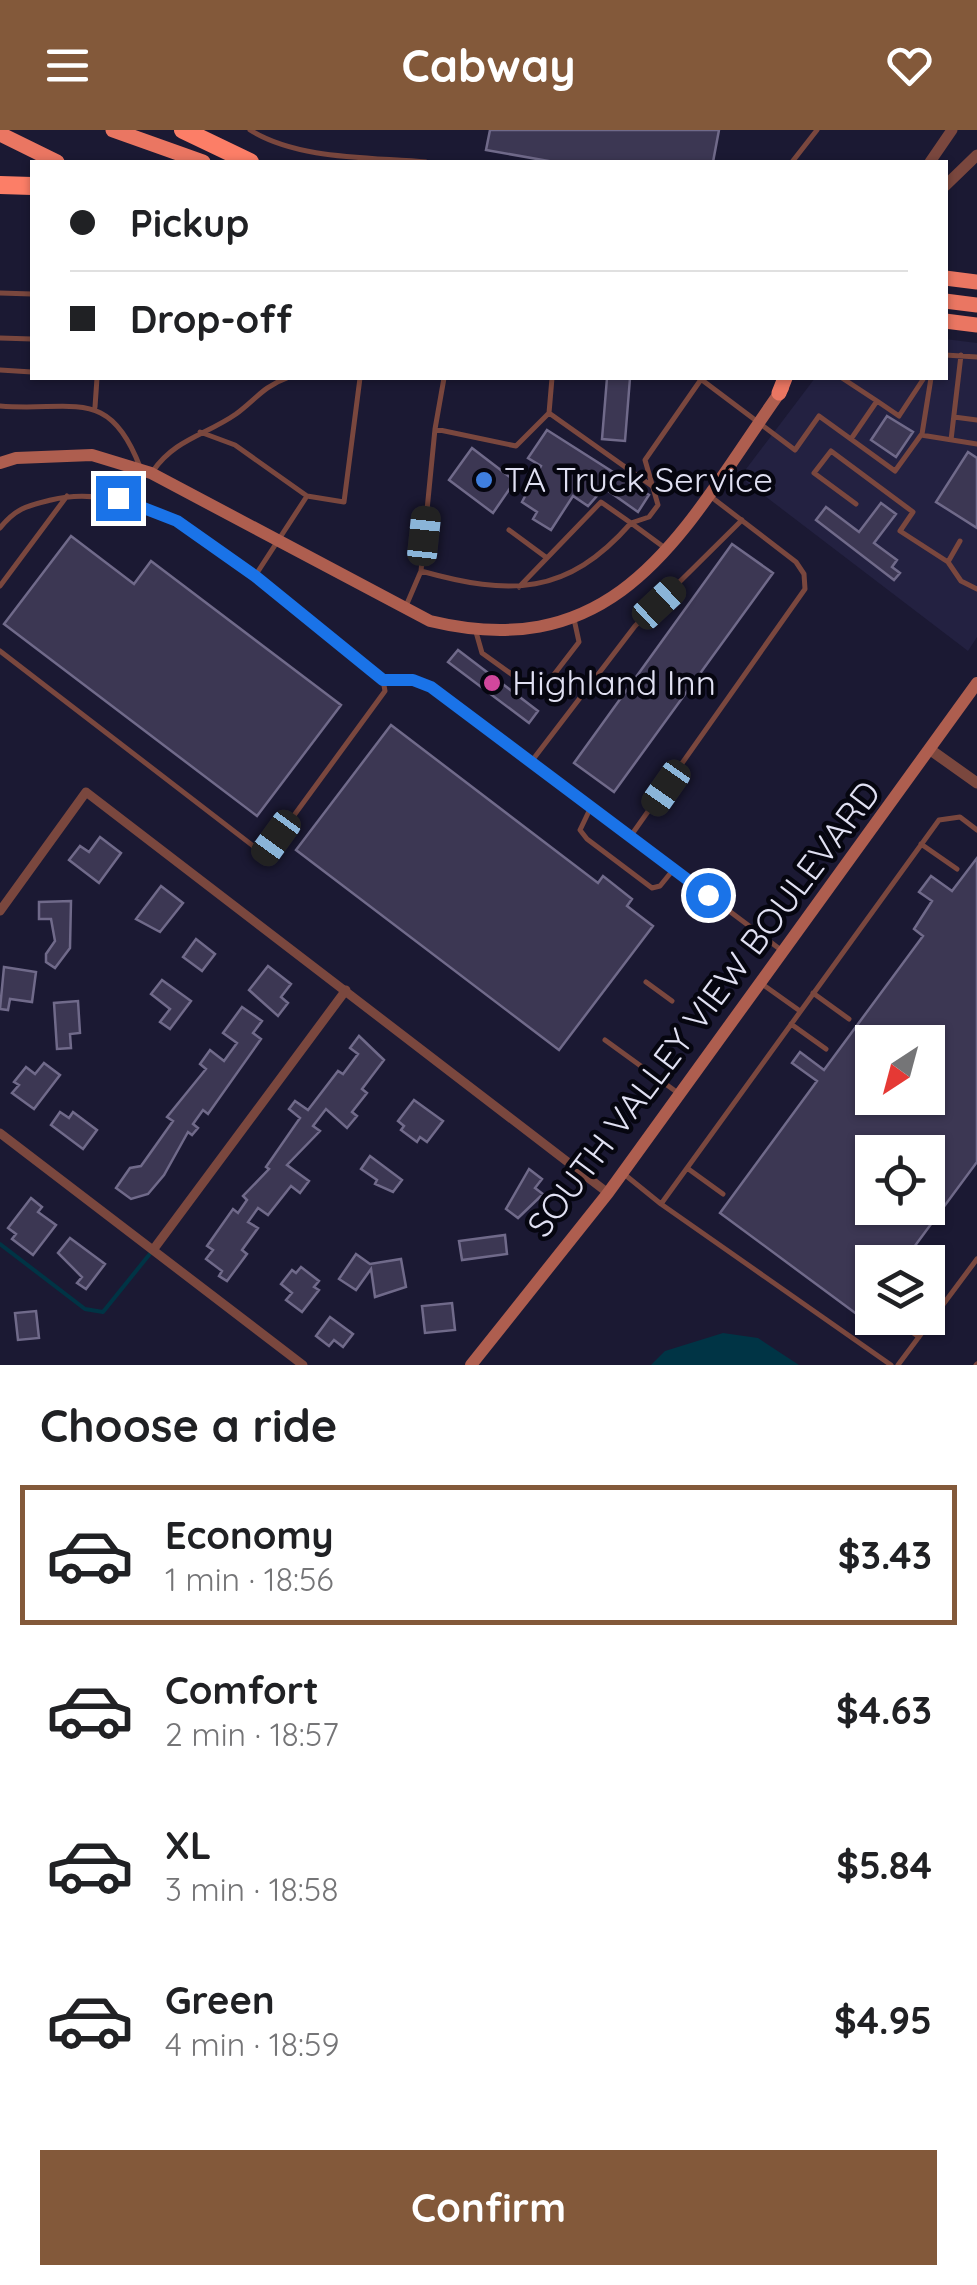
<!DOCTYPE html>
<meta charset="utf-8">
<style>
:root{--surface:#fff;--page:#f6f6f6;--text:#202124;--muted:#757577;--line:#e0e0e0;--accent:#83593a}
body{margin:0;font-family:Quicksand,sans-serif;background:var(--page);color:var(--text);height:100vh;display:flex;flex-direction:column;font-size:38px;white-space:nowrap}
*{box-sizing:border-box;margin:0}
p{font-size:32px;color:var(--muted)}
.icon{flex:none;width:55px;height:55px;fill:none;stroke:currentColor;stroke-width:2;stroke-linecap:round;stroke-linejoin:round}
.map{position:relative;height:1235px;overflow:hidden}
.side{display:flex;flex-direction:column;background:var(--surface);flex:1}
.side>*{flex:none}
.hud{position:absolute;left:30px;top:30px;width:918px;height:220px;border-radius:0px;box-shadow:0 2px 8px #0004;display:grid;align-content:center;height:220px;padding:0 40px;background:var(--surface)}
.needle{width:65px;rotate:216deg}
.tools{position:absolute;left:855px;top:895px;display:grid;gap:20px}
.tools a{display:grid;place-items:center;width:90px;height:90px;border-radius:0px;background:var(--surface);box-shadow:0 2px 8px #0004;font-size:50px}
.end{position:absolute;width:45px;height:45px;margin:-22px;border:12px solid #1a73e8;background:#fff;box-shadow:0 0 0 5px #fff}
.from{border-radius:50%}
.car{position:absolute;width:30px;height:60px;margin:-30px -15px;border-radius:12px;box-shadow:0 0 8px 2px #0007;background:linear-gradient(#222 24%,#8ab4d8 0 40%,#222 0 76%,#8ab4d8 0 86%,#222 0)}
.hud b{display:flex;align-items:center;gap:35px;height:95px;font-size:38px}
.hud b+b{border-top:2px solid var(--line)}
.hud i{width:25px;height:25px;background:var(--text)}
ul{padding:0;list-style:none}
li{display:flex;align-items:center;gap:30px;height:140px;margin:0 20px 15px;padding:0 20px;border:5px solid transparent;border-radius:0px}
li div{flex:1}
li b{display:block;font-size:38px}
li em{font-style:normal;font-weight:700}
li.active{border-color:var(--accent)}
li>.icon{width:90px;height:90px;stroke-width:1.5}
h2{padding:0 40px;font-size:45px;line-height:120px}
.cta{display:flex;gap:20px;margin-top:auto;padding:20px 40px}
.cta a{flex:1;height:115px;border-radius:0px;background:var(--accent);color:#fff;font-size:40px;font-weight:700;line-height:115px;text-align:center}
header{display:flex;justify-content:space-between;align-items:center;height:130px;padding:0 40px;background:var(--accent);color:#fff;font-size:45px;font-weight:700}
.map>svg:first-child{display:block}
</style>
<header><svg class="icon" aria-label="menu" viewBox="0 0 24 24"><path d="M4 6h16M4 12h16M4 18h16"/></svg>Cabway<svg class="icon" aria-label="heart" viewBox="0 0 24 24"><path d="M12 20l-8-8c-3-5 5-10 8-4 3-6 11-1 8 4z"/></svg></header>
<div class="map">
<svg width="977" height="1235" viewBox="0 0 977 1235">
<rect width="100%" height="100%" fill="#1b1933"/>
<path fill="#232141" d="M945,209L977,213V507L968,521L740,347L815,248H945Z"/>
<path fill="#003445" d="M723,1203L758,1208L799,1235H651L665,1221Z"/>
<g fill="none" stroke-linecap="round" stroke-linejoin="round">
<path stroke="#003445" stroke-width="4" d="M0,1114L85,1179L103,1182L153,1120"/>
</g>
<path fill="#3c3753" stroke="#706a8a" stroke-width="2.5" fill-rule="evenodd" d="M490,0H719L713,32H554L486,20Z
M607,248H630L625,311L602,309Z
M887,286L913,302L896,327L871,310Z
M547,300L649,365L638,382L604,358L588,376L573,366L551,400L533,389L537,382L522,372L541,336L528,328Z
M472,318L515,351L493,383L449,350Z
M968,322L977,328V398L936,372Z
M881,373L896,384L874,413L897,430L892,437L900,443L894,450L816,390L826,377L859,402Z
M71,406L134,454L151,431L341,575L257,686L4,494Z
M732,414L773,443L614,662L574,633Z
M458,520L538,581L529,593L448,532Z
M391,595L598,753L603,746L632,769L627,776L653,796L559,920L296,720Z
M100,707L121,723L99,753L69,730L80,716L89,722Z
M977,728V1032L903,1132H872V1174L862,1188L720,1083L817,951L792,933L800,922L824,940L923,806L914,799L932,771L919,762L931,746L952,761ZM872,912H928V968H872ZM872,1022H928V1078H872Z
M161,756L183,773L160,802L136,789Z
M71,771L70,818L55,838L46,832V824L55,811L51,789H39V772Z
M196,809L215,824L202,841L183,827Z
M268,836L291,854L281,867L288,873L278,886L249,860Z
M4,837L36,842L32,872L10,869L8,880L0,879Z
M162,850L191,871L170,899L160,892L170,879L151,864Z
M78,871L80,903L70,904L71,918L57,919L54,873Z
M242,877L262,891L253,903L261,909L208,984L203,980L193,994L198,998L192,1005L188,1002L164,1045L148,1064L131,1069L116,1058L130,1038L141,1036L173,991L167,987L206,939L200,934L210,920L224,931L237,913L223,903Z
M359,906L384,930L362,959L367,963L352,982L357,986L347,998L326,979L313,996L320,1001L287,1035L309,1051L300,1063L291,1056L268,1085L258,1078L248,1092L258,1098L242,1120L247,1124L227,1151L219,1146L222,1141L206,1129L213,1120L207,1116L233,1079L238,1083L247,1070L243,1066L269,1039L266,1037L300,988L289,979L295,971L308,980L338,941L343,944L358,924L350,918Z
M44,933L60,945L34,979L12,963L19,955L14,952L26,937L35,944Z
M414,970L443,991L427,1012L420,1007L417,1012L401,1000L404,996L398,991Z
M60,982L69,988L73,982L97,1000L83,1019L51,995Z
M370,1026L402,1050L393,1062L375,1054L377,1050L361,1039Z
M529,1039L542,1049L535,1058L543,1064L518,1088L506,1079Z
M31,1068L42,1077L38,1082L56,1095L33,1125L12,1109L16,1104L8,1098Z
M505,1105L507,1124L462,1130L459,1111Z
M70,1108L105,1134L86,1159L77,1153L82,1147L58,1123Z
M356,1124L370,1134L401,1129L406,1157L375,1167L371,1139L356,1160L339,1149Z
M301,1137L319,1151L314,1157L319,1160L302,1182L286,1170L292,1163L281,1154L292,1140L296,1143Z
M452,1173L455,1200L425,1203L422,1176Z
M36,1181L39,1208L18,1210L15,1183Z
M330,1187L353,1204L343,1217L334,1210L329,1216L316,1206Z"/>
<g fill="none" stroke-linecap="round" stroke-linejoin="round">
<path stroke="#7a473e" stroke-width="5" d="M250,0C298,30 370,27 426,32
M792,32L817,0
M0,163L32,164
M0,208L32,209
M945,225L977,227
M0,240L32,242
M842,248L877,271L851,309
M702,250L795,320L819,286L895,341L921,305L977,314
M877,271L899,286L924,248
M0,276C73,282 109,255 140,337
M95,277L97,248
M549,283L652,356
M954,287L977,290
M435,299L444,248
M200,302L235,315L307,366L255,446
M922,304L931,248
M951,310L961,225
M153,341C175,309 206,305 236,284C255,270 264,256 287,248
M307,366L344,372L360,248
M856,374L814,343L831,321L913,382L900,401L948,432L961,451L977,459
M631,393L649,387L658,375L645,330L702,248
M631,393L665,418
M0,398C16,378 27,376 51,370C165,341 301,484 383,550L385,561L265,725L0,521
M509,400L547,428
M948,432L960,411
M421,441L435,299L516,316L549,283L552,248
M0,456L67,366
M406,476L421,441C510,466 567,466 631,393L601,372L519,457
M476,502L482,523L539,564L579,512L574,489
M383,550H413L431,557L781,820
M531,632L635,496L742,390
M591,677L580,700L587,709L652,758L660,756L673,740
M630,707L805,459L804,444L796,432L710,366
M921,714L957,739
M646,852L672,871
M762,854L800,881
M813,863L849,889
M791,894L826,919
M605,910L678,963
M687,1038L723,1064
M624,1044L661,1074
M892,1188L919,1207
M891,1235L661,1074L939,690L960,687L977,700
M898,1235L977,1129
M976,1235L977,1234"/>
<path stroke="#7a473e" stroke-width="9" d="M0,781L86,662L608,1063
M0,1003L303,1235
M153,1120L346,860"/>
<path stroke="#7a473e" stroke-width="11" d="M930,32L952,0
M945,56L977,25
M932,621L977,653"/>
<path stroke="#ae5e4f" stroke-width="12" d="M0,333L16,328L92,325L151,343L430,491C625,538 687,392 783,258
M471,1235L608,1063L977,553"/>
<path stroke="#ea7662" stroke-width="15" d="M113,0L203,32
M0,4L57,32
M945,148L977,152
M945,171L977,175
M945,191L977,195
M779,263L785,248"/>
<path stroke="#fc7e67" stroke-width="18" d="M183,0L250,32
M0,55L32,56"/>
</g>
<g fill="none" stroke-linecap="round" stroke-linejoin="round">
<path stroke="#1a73e8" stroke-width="12" d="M118,368L177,391L255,446L383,550H413L431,557L708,765"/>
</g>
<circle fill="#3f7fe0" stroke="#060610" stroke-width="4" cx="484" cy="350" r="10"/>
<circle fill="#d1479c" stroke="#060610" stroke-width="4" cx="492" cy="553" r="10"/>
<g text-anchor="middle" stroke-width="9" stroke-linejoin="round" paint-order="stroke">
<g font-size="35" fill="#e0e0f2" stroke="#060610" text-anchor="start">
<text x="504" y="362">TA Truck Service</text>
<text x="512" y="565">Highland Inn</text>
</g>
<g font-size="35" fill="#e0e0f2" stroke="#060610">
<text transform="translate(704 879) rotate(-53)" y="12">SOUTH VALLEY VIEW BOULEVARD</text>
</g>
</g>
</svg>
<div class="tools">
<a><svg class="needle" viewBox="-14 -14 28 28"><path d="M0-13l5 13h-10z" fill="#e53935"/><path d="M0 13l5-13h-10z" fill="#757577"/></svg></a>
<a><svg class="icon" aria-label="locate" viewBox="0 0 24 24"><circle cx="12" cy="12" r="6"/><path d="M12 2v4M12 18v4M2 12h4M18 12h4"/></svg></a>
<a><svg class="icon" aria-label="layers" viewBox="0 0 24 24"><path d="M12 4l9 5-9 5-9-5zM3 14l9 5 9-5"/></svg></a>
</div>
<i class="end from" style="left:708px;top:765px"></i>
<i class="end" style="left:118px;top:368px"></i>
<i class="car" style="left:424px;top:406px;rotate:6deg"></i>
<i class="car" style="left:659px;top:473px;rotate:47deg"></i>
<i class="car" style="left:666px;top:658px;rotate:215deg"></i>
<i class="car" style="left:276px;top:708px;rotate:216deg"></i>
<div class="hud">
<b><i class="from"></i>Pickup</b>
<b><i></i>Drop-off</b>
</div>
</div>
<section class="side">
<h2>Choose a ride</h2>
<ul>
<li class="active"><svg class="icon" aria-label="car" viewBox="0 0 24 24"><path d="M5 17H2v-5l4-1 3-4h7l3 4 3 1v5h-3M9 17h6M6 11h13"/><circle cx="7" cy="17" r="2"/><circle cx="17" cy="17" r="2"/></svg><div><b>Economy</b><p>1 min · 18:56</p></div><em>$3.43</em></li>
<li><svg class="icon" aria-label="car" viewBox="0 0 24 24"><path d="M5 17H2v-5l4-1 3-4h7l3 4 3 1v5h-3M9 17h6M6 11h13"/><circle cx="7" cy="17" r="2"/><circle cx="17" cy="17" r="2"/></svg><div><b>Comfort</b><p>2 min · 18:57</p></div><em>$4.63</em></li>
<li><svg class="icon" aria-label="car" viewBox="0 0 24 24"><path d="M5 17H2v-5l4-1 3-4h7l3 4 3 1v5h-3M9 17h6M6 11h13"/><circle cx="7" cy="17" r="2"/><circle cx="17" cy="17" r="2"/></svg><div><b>XL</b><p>3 min · 18:58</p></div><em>$5.84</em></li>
<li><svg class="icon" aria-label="car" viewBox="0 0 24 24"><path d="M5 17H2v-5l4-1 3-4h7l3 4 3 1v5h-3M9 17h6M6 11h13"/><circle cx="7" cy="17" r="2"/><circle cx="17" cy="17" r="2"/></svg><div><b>Green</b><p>4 min · 18:59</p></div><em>$4.95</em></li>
</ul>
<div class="cta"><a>Confirm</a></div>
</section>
